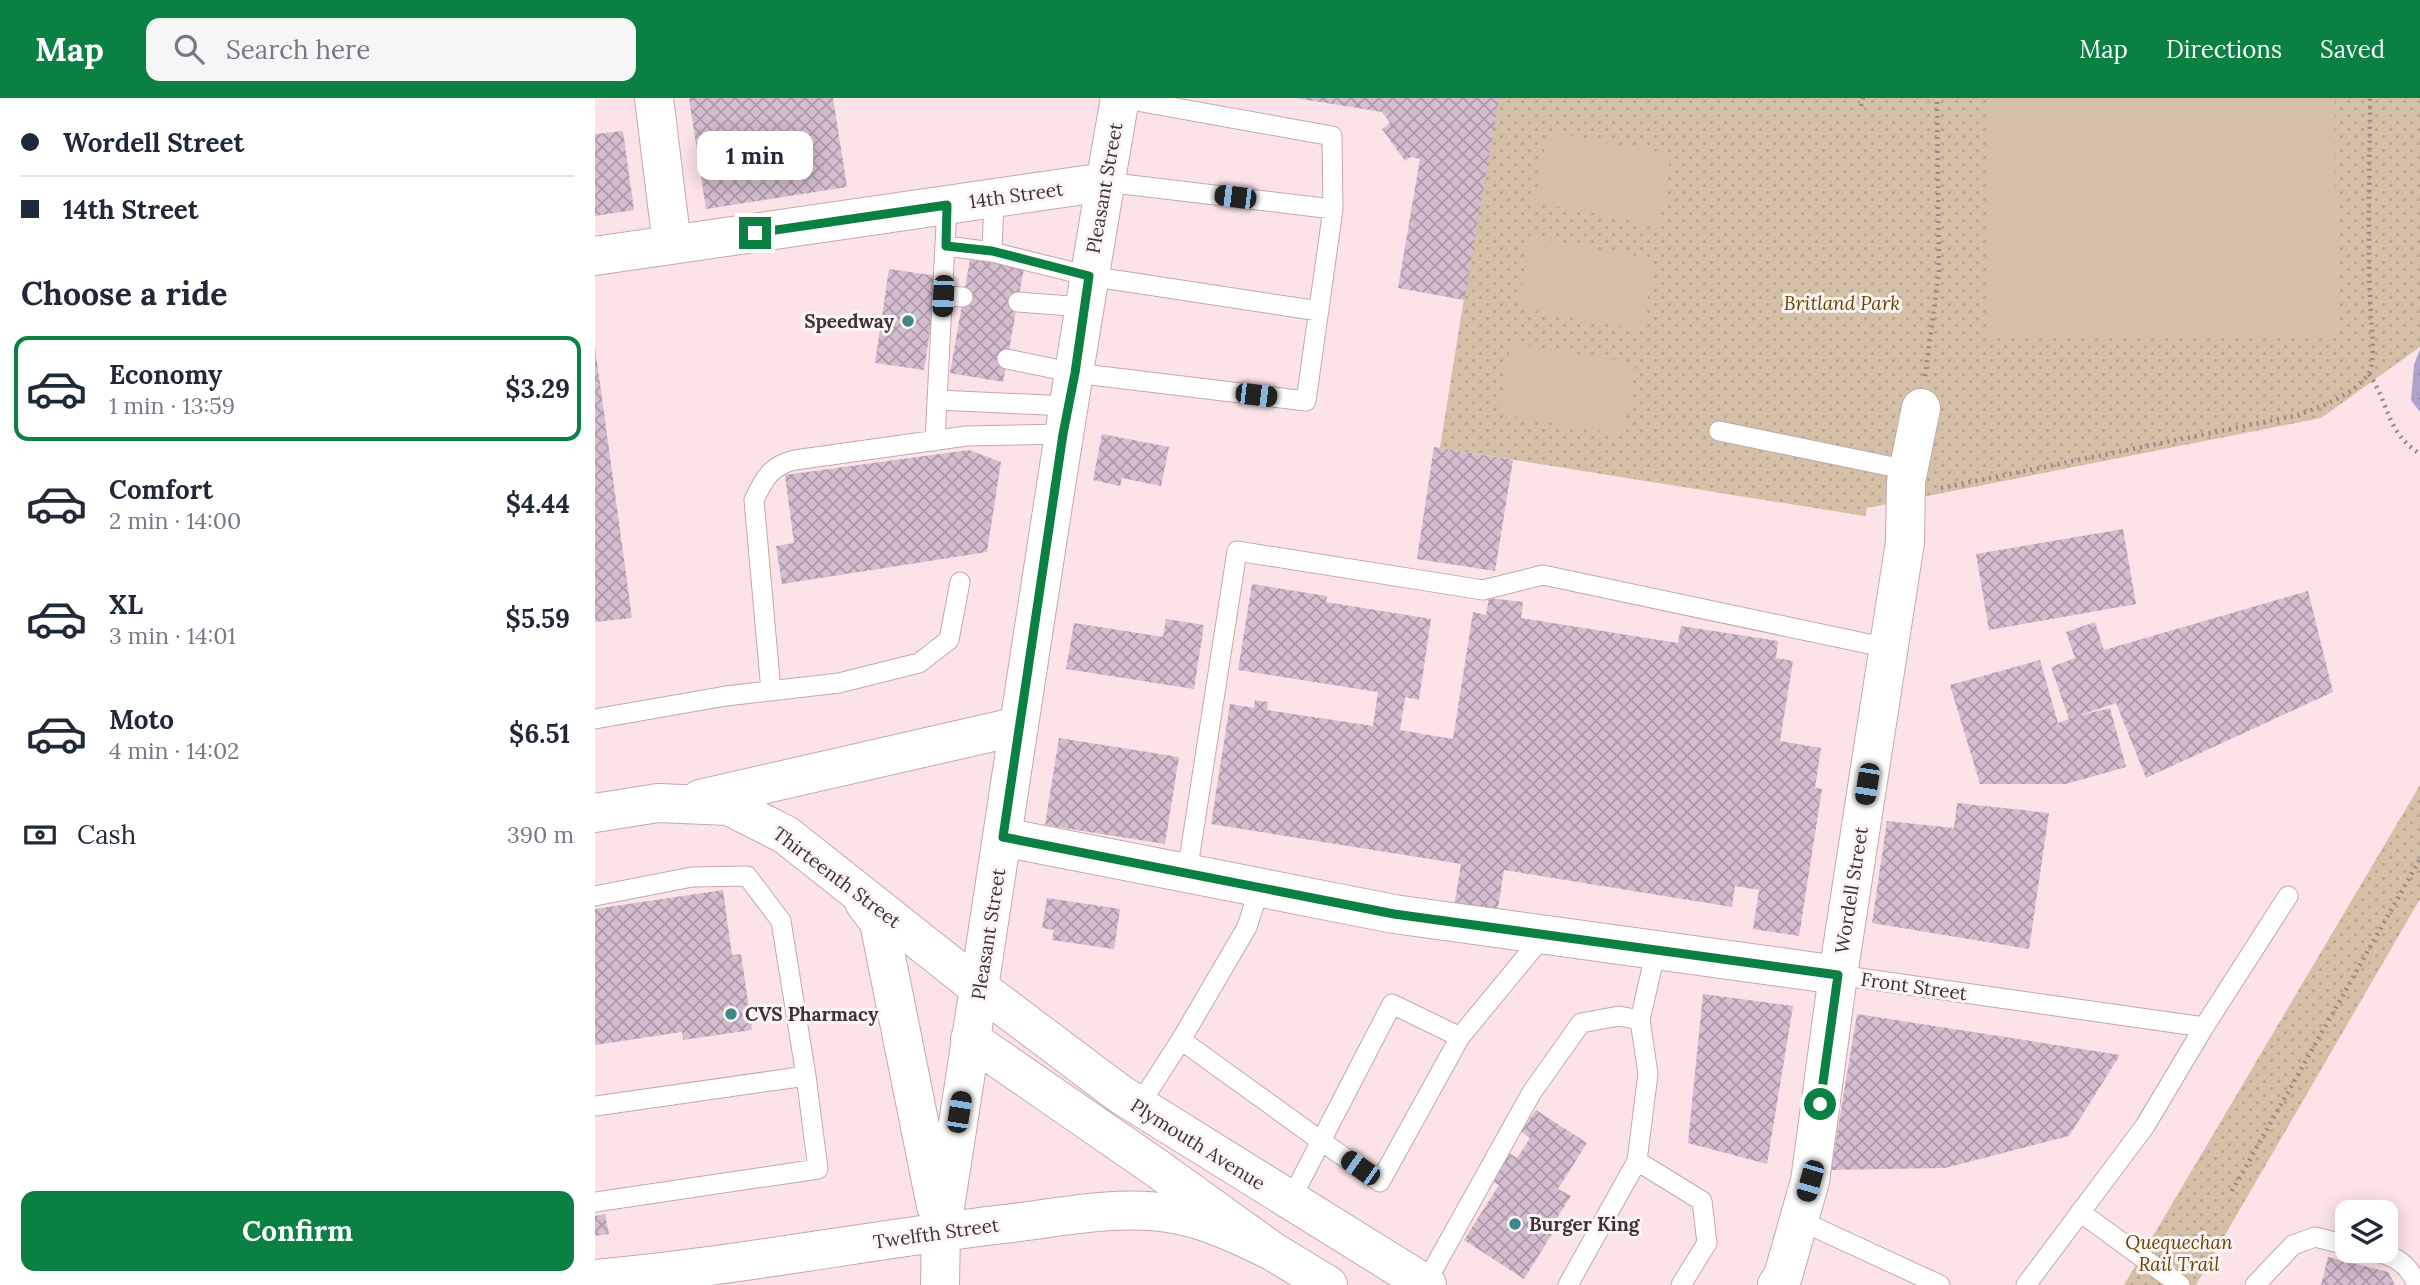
<!DOCTYPE html>
<meta charset="utf-8">
<style>
:root{--surface:#fff;--page:#f6f6f7;--text:#1f2937;--muted:#747a83;--line:#e0e1e3;--accent:#0b8043}
body{margin:0;font-family:Lora,serif;background:var(--page);color:var(--text);height:100vh;display:flex;flex-direction:column;font-size:26px;white-space:nowrap}
*{box-sizing:border-box;margin:0}
p{font-size:23px;color:var(--muted)}
.icon{flex:none;width:38px;height:38px;fill:none;stroke:currentColor;stroke-width:2;stroke-linecap:round;stroke-linejoin:round}
.map{position:relative;flex:1;overflow:hidden}
.sheet{display:flex;flex-direction:column;background:var(--surface);width:595px}
.sheet>*{flex:none}
.banner{display:grid;align-content:center;height:154px;padding:0 21px;background:var(--surface)}
.tools{position:absolute;left:1740px;top:1102px;display:grid;gap:14px}
.tools a{display:grid;place-items:center;width:63px;height:63px;border-radius:14px;background:var(--surface);box-shadow:0 4px 18px #0003;font-size:35px}
.end{position:absolute;width:32px;height:32px;margin:-16px;border:9px solid #0b8043;background:#fff;box-shadow:0 0 0 4px #fff}
.from{border-radius:50%}
.bubble{position:absolute;height:49px;border-radius:14px;background:var(--surface);box-shadow:0 4px 18px #0003;font-size:23px;font-weight:800;line-height:49px;text-align:center}
.car{position:absolute;width:21px;height:42px;margin:-21px -10px;border-radius:9px;box-shadow:0 0 5px 2px #0007;background:linear-gradient(#222 24%,#8ab4d8 0 40%,#222 0 76%,#8ab4d8 0 86%,#222 0)}
.banner b{display:flex;align-items:center;gap:24px;height:66px;font-size:26px}
.banner b+b{border-top:2px solid var(--line)}
.banner i{width:18px;height:18px;background:var(--text)}
ul{padding:0;list-style:none}
li{display:flex;align-items:center;gap:21px;height:105px;margin:0 14px 10px;padding:0 7px;border:4px solid transparent;border-radius:14px}
li div{flex:1}
li b{display:block;font-size:26px}
li em{font-style:normal;font-weight:800}
li.selected{border-color:var(--accent)}
li>.icon{width:63px;height:63px;stroke-width:1.5}
h2{padding:0 21px;font-size:32px;line-height:84px}
.pay{display:flex;align-items:center;gap:18px;height:77px;padding:0 21px;font-size:26px}
.pay p{margin-inline-start:auto}
.button{display:flex;gap:14px;margin-top:auto;padding:14px 21px}
.button a{flex:1;height:80px;border-radius:14px;background:var(--accent);color:#fff;font-size:28px;font-weight:800;line-height:80px;text-align:center}
header{display:flex;align-items:center;gap:42px;box-sizing:border-box;height:98px;padding:0 35px;background:var(--accent);color:#fff}
header strong{font-size:33px}
nav{display:flex;gap:38px;margin-inline-start:auto;font-size:24px}
.search{width:490px;height:63px;background:var(--page);display:flex;align-items:center;gap:18px;box-sizing:border-box;padding:0 24px;border-radius:14px;color:var(--muted);font-size:26px}
main{display:flex;flex:1;min-height:0}
.map>svg:first-child{display:block}
</style>
<header>
<strong>Map</strong>
<div class="search"><svg class="icon" aria-label="search" viewBox="0 0 24 24"><circle cx="10" cy="10" r="6"/><path d="M15 15l6 6"/></svg>Search here</div>
<nav><a>Map</a><a>Directions</a><a>Saved</a></nav>
</header>
<main>
<section class="sheet">
<div class="banner">
<b><i class="from"></i>Wordell Street</b>
<b><i></i>14th Street</b>
</div>
<h2>Choose a ride</h2>
<ul>
<li class="selected"><svg class="icon" aria-label="car" viewBox="0 0 24 24"><path d="M5 17H2v-5l4-1 3-4h7l3 4 3 1v5h-3M9 17h6M6 11h13"/><circle cx="7" cy="17" r="2"/><circle cx="17" cy="17" r="2"/></svg><div><b>Economy</b><p>1 min · 13:59</p></div><em>$3.29</em></li>
<li><svg class="icon" aria-label="car" viewBox="0 0 24 24"><path d="M5 17H2v-5l4-1 3-4h7l3 4 3 1v5h-3M9 17h6M6 11h13"/><circle cx="7" cy="17" r="2"/><circle cx="17" cy="17" r="2"/></svg><div><b>Comfort</b><p>2 min · 14:00</p></div><em>$4.44</em></li>
<li><svg class="icon" aria-label="car" viewBox="0 0 24 24"><path d="M5 17H2v-5l4-1 3-4h7l3 4 3 1v5h-3M9 17h6M6 11h13"/><circle cx="7" cy="17" r="2"/><circle cx="17" cy="17" r="2"/></svg><div><b>XL</b><p>3 min · 14:01</p></div><em>$5.59</em></li>
<li><svg class="icon" aria-label="car" viewBox="0 0 24 24"><path d="M5 17H2v-5l4-1 3-4h7l3 4 3 1v5h-3M9 17h6M6 11h13"/><circle cx="7" cy="17" r="2"/><circle cx="17" cy="17" r="2"/></svg><div><b>Moto</b><p>4 min · 14:02</p></div><em>$6.51</em></li>
</ul>
<div class="pay"><svg class="icon" aria-label="cash" viewBox="0 0 24 24"><path d="M3 7h18v10H3z"/><circle cx="12" cy="12" r="2"/></svg>Cash<p>390 m</p></div>
<div class="button"><a>Confirm</a></div>
</section>
<div class="map">
<svg width="1825" height="1187" viewBox="0 0 1825 1187">
<defs>
<pattern id="grass-dots" width="8" height="8" patternUnits="userSpaceOnUse" patternTransform="scale(1.75)"><rect width="8" height="8" fill="#d3c0a7"/><path d="M2 2h.1M6 6h.1" fill="none" stroke="#b6a590" stroke-width="1.8" stroke-linecap="round"/></pattern>
<pattern id="water-ripples" width="26" height="14" patternUnits="userSpaceOnUse" patternTransform="scale(1.75)"><rect width="26" height="14" fill="#aea2cb"/><path d="M2 4q2-2 4 0t4 0M15 11q2-2 4 0t4 0" fill="none" stroke="#8f85a6"/></pattern>
<pattern id="building-cross-hatch" width="8" height="8" patternUnits="userSpaceOnUse" patternTransform="scale(1.75)"><rect width="8" height="8" fill="#d3bdcf"/><path d="M0 0l8 8M0 8l8-8" fill="none" stroke="#ad9aa9"/></pattern>
</defs>
<rect width="100%" height="100%" fill="#fbe3e7"/>
<path fill="url(#grass-dots)" d="M901,0H1825V249L1726,320L1272,410L1270,418L845,350Z
M1825,687V801L1601,1187H1529Z"/>
<path fill="#d3c0a7" d="M1394,0H1740L1741,236L1395,237Z
M952,34L1076,56L1064,127L940,105Z
M935,139L1059,161L1047,232L923,210Z
M916,245L1040,266L1028,337L904,316Z"/>
<path fill="url(#water-ripples)" d="M1825,251V314L1816,302L1819,267Z"/>
<path fill="url(#building-cross-hatch)" d="M94,0H238L252,89L111,111Z
M700,0H904L869,202L803,190L825,61L816,59L810,63L787,31L795,25L787,14Z
M28,33L39,112L0,118V36Z
M375,161L429,170L408,284L355,275Z
M294,171L343,178L329,272L280,265Z
M0,249L37,520L0,524Z
M507,336L574,349L566,388L527,380L525,388L498,382Z
M839,349L918,362L900,473L822,461Z
M374,352L406,364L392,454L187,486L181,448L199,445L190,377Z
M1528,431L1541,506L1394,532L1381,456Z
M657,486L732,498L731,504L836,521L824,602L810,599L805,632L858,641L878,514L891,517L894,500L928,504L926,520L1083,545L1086,528L1183,543L1181,560L1198,563L1185,643L1226,650L1220,690L1227,691L1204,838L1158,831L1164,792L1140,788L1137,809L909,772L902,816L859,809L866,766L616,726L635,606L659,610L660,602L673,604L672,612L778,628L783,594L643,572Z
M1713,493L1738,594L1551,680L1521,605L1479,619L1515,610L1531,669L1471,686H1385L1355,587L1445,562L1463,625L1474,621L1456,569L1480,560L1471,534L1500,524L1509,552Z
M571,521L609,527L599,591L471,571L479,525L568,539Z
M464,640L584,659L570,746L450,727Z
M1362,705L1454,715L1434,851L1277,825L1292,723L1359,730Z
M128,792L137,857L146,856L157,932L88,942L87,934L0,947V811Z
M452,800L525,811L519,851L457,842L459,832L447,830Z
M1108,896L1198,908L1172,1066L1093,1045Z
M1262,916L1525,957L1474,1038L1350,1070L1236,1072Z
M941,1012L992,1045L963,1091L976,1098L953,1134L957,1136L929,1181L869,1142L904,1087L897,1083L914,1055L922,1060L935,1040L926,1034Z
M10,1116L14,1136L0,1138V1118Z
M1733,1159L1793,1174L1800,1187H1726Z"/>
<g fill="none" stroke-linecap="round" stroke-linejoin="round">
<defs>
<path id="service" d="M525,0L737,38L738,111
M351,148L397,154L399,100
M397,154L494,178L724,213
M348,198L368,199
M423,204L488,209
M412,261L480,275L711,303L738,111L510,84
M342,302L473,308
M1124,333L1313,372
M340,343L352,107
M176,593L159,402C169,381 176,367 200,362L371,338L468,336
M0,621L131,598L244,585L324,565L354,542L365,484
M592,775L642,453L888,492L948,477L1293,550
M0,798L97,779L152,778L186,823L211,978
M1061,852L1045,922L1053,976L1042,1063L1107,1103L1112,1145L1086,1187
M1243,877L1609,929
M865,939L949,837
M586,942L726,1043L797,906L865,939L785,1084L726,1043L695,1103
M0,1008L211,978L223,1071L0,1104
M543,1009L586,942L652,829L665,789
M1485,1114L1585,1187
M1204,1122L1345,1187
M1779,1153C1800,1158 1814,1166 1822,1187
M830,1186L937,994L986,925L1024,918L1045,922
M973,1187L1042,1063
M1431,1187L1550,1028L1609,929L1693,798
M1660,1187L1698,1147L1720,1139L1752,1147"/>
<path id="minor" d="M59,0L77,147
M0,158L510,84
M408,739L799,816L1243,877
M1182,1187L1188,1178L1215,1083L1243,877L1310,444L1311,384L1326,310"/>
<path id="secondary" d="M105,701L424,628
M0,715L63,705L134,708L191,737L384,890L525,996L832,1187
M269,804L284,824L341,1108
M375,941L563,1071L677,1153L733,1187
M0,1181C137,1169 273,1142 409,1126C463,1120 519,1107 573,1115C609,1120 644,1137 677,1153
M345,1187L346,1134C406,756 459,377 525,0"/>
</defs>
<use href="#service" stroke="#c4a8ac" stroke-width="21"/>
<use href="#minor" stroke="#c4a8ac" stroke-width="40"/>
<use href="#secondary" stroke="#c4a8ac" stroke-width="40"/>
<path stroke="#99878a" stroke-width="4.5" stroke-dasharray="2 5" stroke-linecap="butt" d="M1266,8L1268,0
M1774,276C1795,307 1791,334 1825,356
M1330,278L1344,174L1342,0
M1346,390L1699,318C1723,310 1757,298 1773,277C1781,265 1777,233 1776,219C1772,146 1775,73 1775,0
M1637,1093L1825,761"/>
<use href="#service" stroke="#fff" stroke-width="19"/>
<use href="#minor" stroke="#fff" stroke-width="38"/>
<use href="#secondary" stroke="#fff" stroke-width="38"/>
</g>
<g fill="none" stroke-linecap="round" stroke-linejoin="round">
<path stroke="#0b8043" stroke-width="9" d="M160,135L352,107L351,148L397,153L494,178L480,275L468,336L408,739L799,816L1243,877L1225,1006"/>
</g>
<g fill="#408887" stroke="#fcf5f6" stroke-width="2.5">
<circle cx="313" cy="223" r="7"/>
<circle cx="136" cy="916" r="7"/>
<circle cx="920" cy="1126" r="7"/>
</g>
<g text-anchor="middle" stroke-width="6" stroke-linejoin="round" paint-order="stroke">
<g font-size="19" fill="#3e3234" stroke="#fcf5f6">
<text transform="translate(509 90) rotate(-80)" y="7">Pleasant Street</text>
<text transform="translate(421 97) rotate(-8)" y="7">14th Street</text>
<text transform="translate(242 779) rotate(37)" y="7">Thirteenth Street</text>
<text transform="translate(1256 792) rotate(-81)" y="7">Wordell Street</text>
<text transform="translate(393 836) rotate(-81)" y="7">Pleasant Street</text>
<text transform="translate(1319 888) rotate(8)" y="7">Front Street</text>
<text transform="translate(603 1046) rotate(32)" y="7">Plymouth Avenue</text>
<text transform="translate(341 1135) rotate(-8)" y="7">Twelfth Street</text>
</g>
<g font-size="19" font-style="italic" fill="#694500" stroke="#fcf5f6">
<text x="1247" y="212">Britland Park</text>
<text x="1584" y="1151">Quequechan<tspan x="1584" dy="22">Rail Trail</tspan></text>
</g>
<g font-size="19" font-weight="bold" fill="#3e3234" stroke="#fcf5f6" text-anchor="start">
<text x="299" y="230" text-anchor="end">Speedway</text>
<text x="150" y="923">CVS Pharmacy</text>
<text x="934" y="1133">Burger King</text>
</g>
</g>
</svg>
<div class="tools">
<a><svg class="icon" aria-label="layers" viewBox="0 0 24 24"><path d="M12 4l9 5-9 5-9-5zM3 14l9 5 9-5"/></svg></a>
</div>
<i class="end from" style="left:1225px;top:1006px"></i>
<i class="end" style="left:160px;top:135px"></i>
<div class="bubble" style="left:102px;top:33px;width:116px">1 min</div>
<i class="car" style="left:640px;top:99px;rotate:277deg"></i>
<i class="car" style="left:348px;top:198px;rotate:183deg"></i>
<i class="car" style="left:661px;top:297px;rotate:97deg"></i>
<i class="car" style="left:1272px;top:686px;rotate:189deg"></i>
<i class="car" style="left:364px;top:1014px;rotate:9deg"></i>
<i class="car" style="left:765px;top:1070px;rotate:305deg"></i>
<i class="car" style="left:1215px;top:1083px;rotate:196deg"></i>
</div>
</main>
